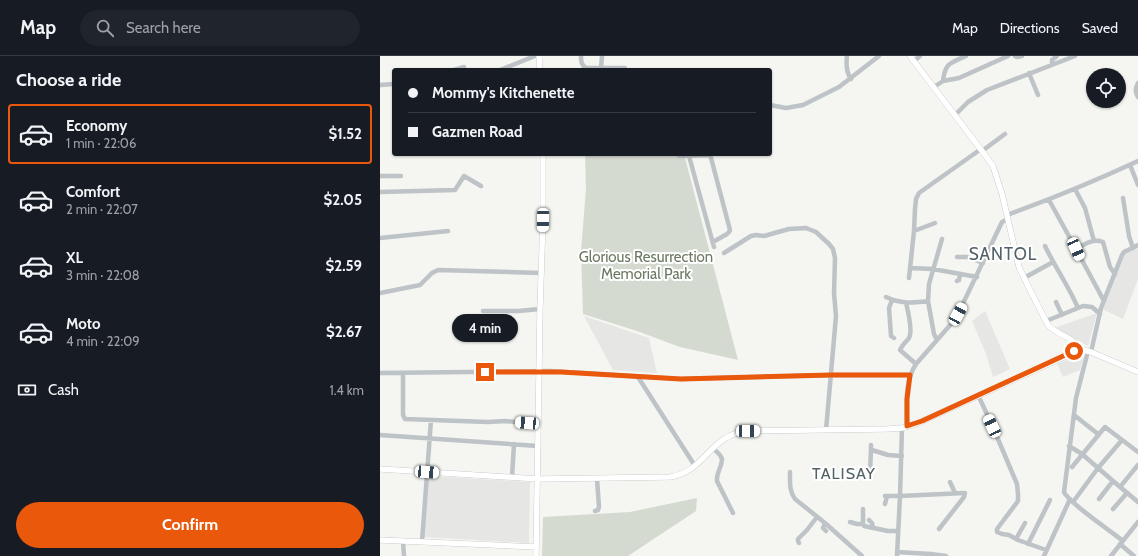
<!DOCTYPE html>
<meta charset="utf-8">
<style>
:root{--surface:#171b24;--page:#20242c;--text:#f1f3f6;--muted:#9ea1a6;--line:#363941;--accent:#ea580c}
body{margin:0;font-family:Cabin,sans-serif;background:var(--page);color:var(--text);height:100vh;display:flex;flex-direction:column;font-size:15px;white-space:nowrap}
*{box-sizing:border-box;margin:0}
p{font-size:13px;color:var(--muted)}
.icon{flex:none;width:22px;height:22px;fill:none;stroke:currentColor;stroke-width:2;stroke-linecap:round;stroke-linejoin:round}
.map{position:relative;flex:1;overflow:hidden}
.details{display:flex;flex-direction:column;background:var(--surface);width:380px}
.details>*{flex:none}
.banner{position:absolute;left:12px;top:12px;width:380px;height:88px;border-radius:4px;box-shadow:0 1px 3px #0004;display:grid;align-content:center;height:88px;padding:0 16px;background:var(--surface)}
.buttons{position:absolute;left:706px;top:12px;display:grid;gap:8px}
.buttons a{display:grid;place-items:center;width:40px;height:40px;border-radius:50%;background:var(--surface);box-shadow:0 1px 3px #0004;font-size:20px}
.end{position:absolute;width:18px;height:18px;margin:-9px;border:5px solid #ea580c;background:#fff;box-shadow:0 0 0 2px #fff}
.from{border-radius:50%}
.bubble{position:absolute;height:28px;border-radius:14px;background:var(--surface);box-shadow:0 1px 3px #0004;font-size:13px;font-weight:700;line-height:28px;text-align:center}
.car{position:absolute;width:12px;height:24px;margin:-12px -6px;border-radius:5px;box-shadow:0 0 3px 1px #0007;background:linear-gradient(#fff 24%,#345 0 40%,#fff 0 76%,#345 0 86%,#fff 0)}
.banner b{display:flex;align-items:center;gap:14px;height:38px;font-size:15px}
.banner b+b{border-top:1px solid var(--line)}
.banner i{width:10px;height:10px;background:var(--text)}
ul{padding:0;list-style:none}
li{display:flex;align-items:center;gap:12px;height:60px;margin:0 8px 6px;padding:0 8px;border:2px solid transparent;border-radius:4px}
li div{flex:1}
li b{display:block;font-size:15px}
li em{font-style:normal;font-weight:700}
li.selected{border-color:var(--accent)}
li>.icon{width:36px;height:36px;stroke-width:1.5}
h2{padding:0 16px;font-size:18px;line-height:48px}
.pay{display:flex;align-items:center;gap:10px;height:44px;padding:0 16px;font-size:15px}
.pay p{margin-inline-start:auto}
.cta{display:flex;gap:8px;margin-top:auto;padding:8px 16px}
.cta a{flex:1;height:46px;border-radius:24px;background:var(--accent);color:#fff;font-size:16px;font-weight:700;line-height:46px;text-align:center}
header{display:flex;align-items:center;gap:24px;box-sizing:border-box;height:56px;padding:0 20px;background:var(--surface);border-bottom:1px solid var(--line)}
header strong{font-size:19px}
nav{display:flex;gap:22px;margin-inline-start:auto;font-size:14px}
.search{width:280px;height:36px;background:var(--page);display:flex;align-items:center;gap:10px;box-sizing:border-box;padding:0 14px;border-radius:22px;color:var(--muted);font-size:15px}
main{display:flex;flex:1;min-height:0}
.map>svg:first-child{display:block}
</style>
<header>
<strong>Map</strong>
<div class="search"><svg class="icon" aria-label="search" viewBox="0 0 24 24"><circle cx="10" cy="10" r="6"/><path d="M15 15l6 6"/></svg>Search here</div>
<nav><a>Map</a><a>Directions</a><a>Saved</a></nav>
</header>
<main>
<section class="details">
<h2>Choose a ride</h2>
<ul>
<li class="selected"><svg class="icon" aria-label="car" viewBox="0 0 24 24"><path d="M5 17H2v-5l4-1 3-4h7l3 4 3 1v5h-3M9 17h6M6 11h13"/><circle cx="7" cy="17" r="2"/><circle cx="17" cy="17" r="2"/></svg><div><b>Economy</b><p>1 min · 22:06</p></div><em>$1.52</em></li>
<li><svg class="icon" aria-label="car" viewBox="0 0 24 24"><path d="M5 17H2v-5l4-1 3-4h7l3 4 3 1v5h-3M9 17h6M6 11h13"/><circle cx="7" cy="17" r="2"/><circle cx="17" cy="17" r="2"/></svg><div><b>Comfort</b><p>2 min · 22:07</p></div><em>$2.05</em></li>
<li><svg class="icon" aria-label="car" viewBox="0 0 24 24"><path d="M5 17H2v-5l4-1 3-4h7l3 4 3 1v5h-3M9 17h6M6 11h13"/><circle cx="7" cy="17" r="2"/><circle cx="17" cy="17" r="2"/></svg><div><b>XL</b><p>3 min · 22:08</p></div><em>$2.59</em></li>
<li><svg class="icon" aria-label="car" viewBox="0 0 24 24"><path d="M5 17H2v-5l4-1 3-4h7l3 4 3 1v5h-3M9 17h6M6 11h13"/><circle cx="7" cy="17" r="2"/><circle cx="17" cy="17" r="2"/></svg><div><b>Moto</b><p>4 min · 22:09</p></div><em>$2.67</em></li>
</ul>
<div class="pay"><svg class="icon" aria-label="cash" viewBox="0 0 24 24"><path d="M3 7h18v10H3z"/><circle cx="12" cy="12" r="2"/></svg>Cash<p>1.4 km</p></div>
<div class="cta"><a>Confirm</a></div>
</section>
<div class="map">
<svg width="758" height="500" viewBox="0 0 758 500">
<rect width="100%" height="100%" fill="#f5f5f1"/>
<path fill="#e6e6e5" d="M758,190V223L743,263L722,253L742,198Z
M605,255L630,313L613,321L606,298L592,265Z
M717,257L708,290L674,272Z
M204,260L269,282L277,317L233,314Z
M704,299L700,314L683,321L677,308L695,300Z
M47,420L150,426L149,487L44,481Z"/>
<path fill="#d5dad0" d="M205,98H304L358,304L300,291L257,275L203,258L201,195L206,133Z
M317,442L316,455L248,500H162L163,461L250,456Z"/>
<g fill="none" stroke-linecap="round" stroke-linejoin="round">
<defs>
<path id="major" d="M159,0L160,14
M530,0L602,95L613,110L622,138L639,211L651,236L668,269C676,279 695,281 700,294
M0,413L158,423L290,421C326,416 329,378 368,375L507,373L522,372L536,368L697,295L703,294L711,296L758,316
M0,484L156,491
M156,500L160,253L163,164V98"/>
</defs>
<use href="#major" stroke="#b1b7ba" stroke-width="6"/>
<path stroke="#bdc3c6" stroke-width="4.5" d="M201,0C201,5 201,9 206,12H245
M467,0C466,8 466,16 471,23
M635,0L637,1L642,0
M534,5L540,0
M672,8V4L677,0
M221,12L222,0
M74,14L84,11
M120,14L155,0
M649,17L658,39
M563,25C565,7 570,7 586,0
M758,27C755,33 755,36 758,41
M0,29L14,28
M554,31L563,25L579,22L628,0
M390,49L406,52L423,49L459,31L499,0
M575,59L588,46L607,34L695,0
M602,95L625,78
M300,98L299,100L330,99
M330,98L350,174L349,176L347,178L333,186
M309,100L334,191
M750,109L758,129
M0,120H21
M695,133L705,152L714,185
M0,136L75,134L84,120L101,130
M743,142L749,180L753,192
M669,144L696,193C705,188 713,182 723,186L730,211L735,218
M627,159C671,143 715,125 758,105
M534,175L555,167
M0,182L68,175
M665,190C675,211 689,231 698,252
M696,193L724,245
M344,197L371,180L376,179L384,180L409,173L426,172L436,176L449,188L453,193L455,202L454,237L456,260L446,374
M577,201H587L603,207
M530,212L553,213L597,221
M529,222L534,175L535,153L536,143L539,137L601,93
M644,222L673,206
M577,225L579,224L580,219
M0,237L40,229L52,217L58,214L161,217
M506,241C520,248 533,247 548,245
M512,244L509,252L511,280L514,282
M676,246L682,259
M526,247C528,255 533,275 529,282C526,286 522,289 520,294L536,308
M103,255H138L160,253
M666,265L703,250L712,251L720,258
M557,284L554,278L548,245L549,228L562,183
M708,295L696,342L684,436C688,446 732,476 743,485
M711,296L721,252L742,199L744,196L758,189
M0,317L169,315L301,323L451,319H530
M23,317V359L25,363L108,366L125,365L158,368
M258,321L315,410
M598,339L612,369L637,428L638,438V445L617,473V476L622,478L629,479L638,484L666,494
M694,359L718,378
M527,370C527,350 524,326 536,308L572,267L578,258L622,166L628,163
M0,379L158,390
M491,389V393L492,394L508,399L522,400
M689,390L702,398L733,425L758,446
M333,392L340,399L342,403C342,411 336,417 337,425L353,457
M692,411L725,371L758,396
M410,416C410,426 409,435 415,443L445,467L482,500
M490,417L491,393
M132,421L134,388
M570,426L575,437
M740,431L758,409
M505,440H520L585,437L584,441L559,473
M719,443L733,425
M693,446L718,412L742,384
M505,448L507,440
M483,453V468L484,470L508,475H518
M733,453L747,437
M215,455L218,454L219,451L217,423
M489,464L492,467L493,472
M470,466L477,468H483
M445,467L443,472L446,475
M636,483L645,467
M23,485L24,500
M42,486L51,364
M419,487L418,485V483L427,474L437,461
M648,488L670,444
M740,488L754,500
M517,496L551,498L566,500
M517,500L520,440L522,372
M664,500L690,443
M731,500L758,466"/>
<use href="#major" stroke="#fff" stroke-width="5.5"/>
</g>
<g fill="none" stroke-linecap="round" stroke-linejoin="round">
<path stroke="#ea580c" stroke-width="5" d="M105,316H181L301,323L451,319H530L527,343V370L542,365L694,295"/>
</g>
<g text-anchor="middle" stroke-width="4" stroke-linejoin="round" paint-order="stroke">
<g font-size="15" fill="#6b7a62" stroke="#fff">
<text x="266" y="206">Glorious Resurrection<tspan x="266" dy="17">Memorial Park</tspan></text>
</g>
<g font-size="16" letter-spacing="1" fill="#516168" stroke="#fff">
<text x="464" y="423">TALISAY</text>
</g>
<g font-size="17" letter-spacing="1" fill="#516168" stroke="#fff">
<text x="623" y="204">SANTOL</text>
</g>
</g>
</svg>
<div class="buttons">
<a><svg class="icon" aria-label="locate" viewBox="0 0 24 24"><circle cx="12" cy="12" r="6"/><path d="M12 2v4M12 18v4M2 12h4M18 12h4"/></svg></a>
</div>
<i class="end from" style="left:694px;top:295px"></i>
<i class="end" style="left:105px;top:316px"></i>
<div class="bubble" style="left:72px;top:258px;width:66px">4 min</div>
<i class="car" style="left:163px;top:164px;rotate:181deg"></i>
<i class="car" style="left:696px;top:193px;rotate:156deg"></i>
<i class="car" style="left:578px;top:258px;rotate:29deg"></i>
<i class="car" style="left:147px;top:367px;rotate:274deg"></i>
<i class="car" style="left:612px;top:370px;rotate:335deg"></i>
<i class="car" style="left:368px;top:375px;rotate:89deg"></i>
<i class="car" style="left:47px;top:416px;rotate:94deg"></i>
<div class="banner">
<b><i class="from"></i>Mommy's Kitchenette</b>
<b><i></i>Gazmen Road</b>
</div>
</div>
</main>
